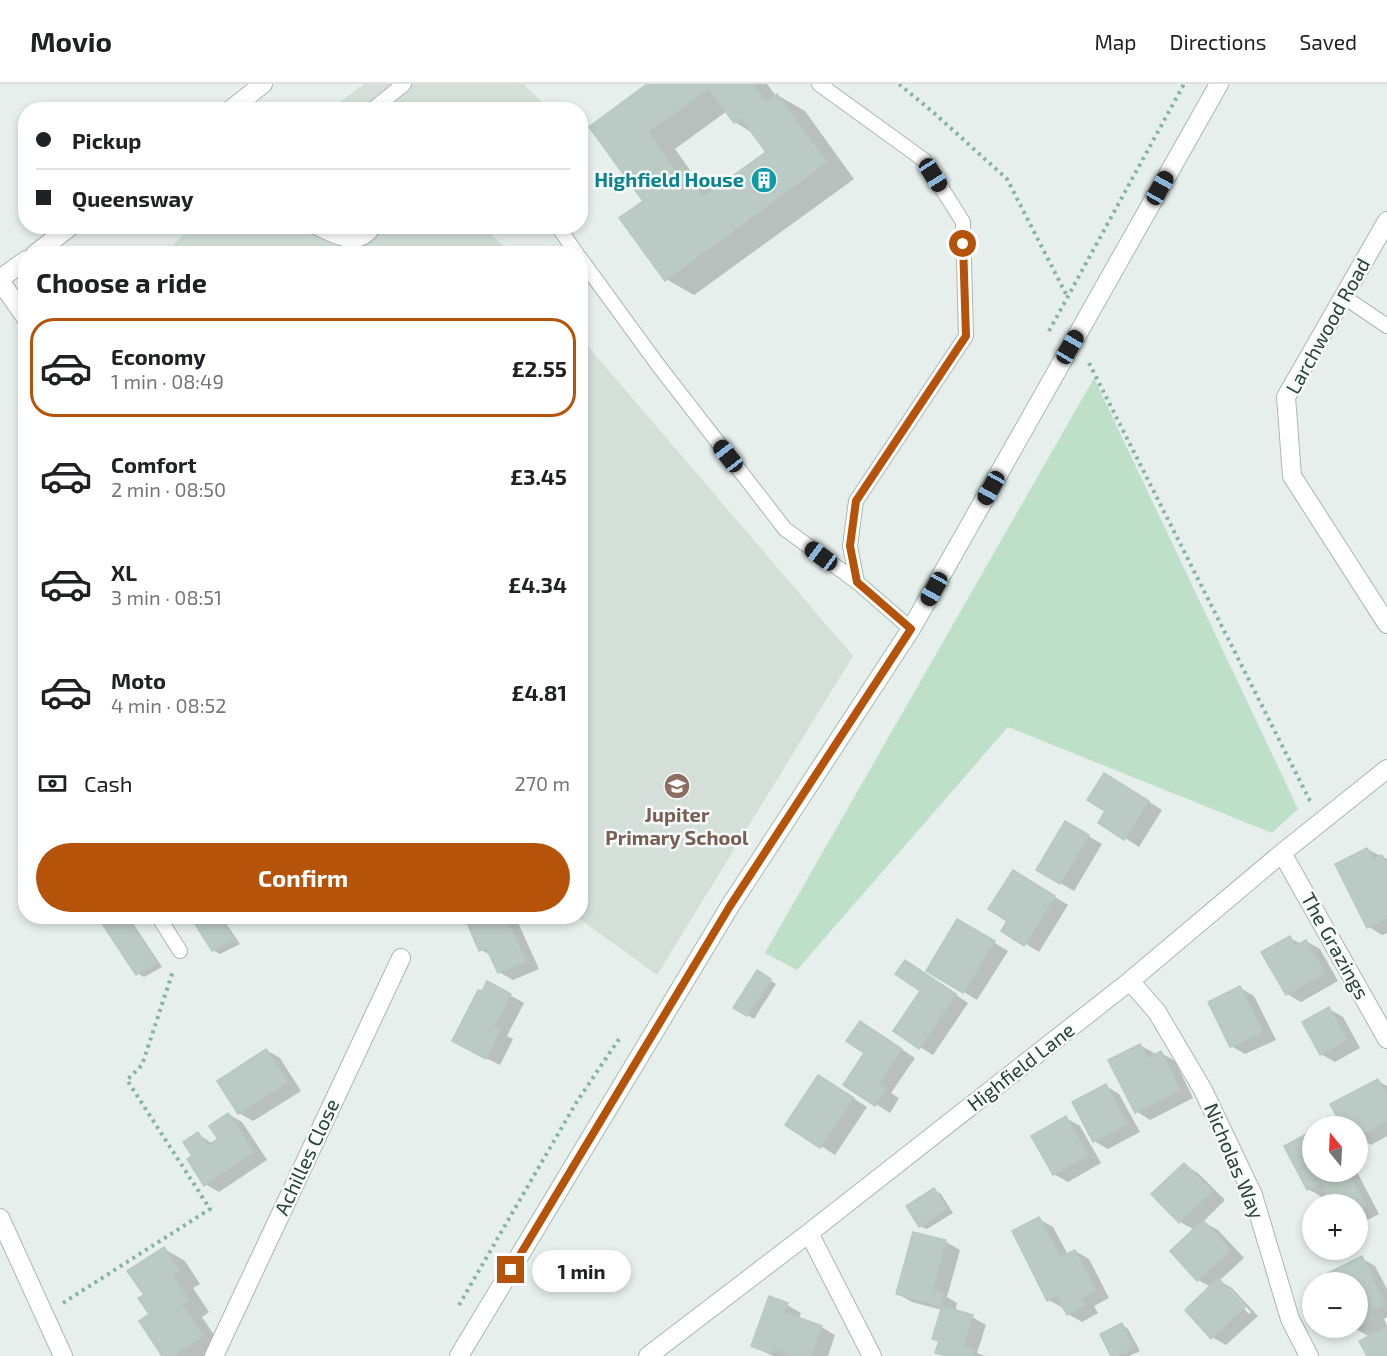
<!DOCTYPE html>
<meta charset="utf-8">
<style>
:root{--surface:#fff;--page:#f2f2f2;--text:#202124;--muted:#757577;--line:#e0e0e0;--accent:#b45309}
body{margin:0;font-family:"Exo 2",sans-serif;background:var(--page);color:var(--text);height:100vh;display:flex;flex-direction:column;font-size:22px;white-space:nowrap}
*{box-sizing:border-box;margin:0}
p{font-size:20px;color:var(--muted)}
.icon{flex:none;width:33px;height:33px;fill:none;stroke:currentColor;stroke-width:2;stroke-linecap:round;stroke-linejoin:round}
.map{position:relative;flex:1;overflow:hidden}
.details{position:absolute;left:18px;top:162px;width:570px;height:678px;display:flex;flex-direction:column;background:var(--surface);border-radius:24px;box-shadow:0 3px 9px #0003}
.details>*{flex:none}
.hud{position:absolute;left:18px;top:18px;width:570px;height:132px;border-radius:24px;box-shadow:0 3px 9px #0003;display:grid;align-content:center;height:132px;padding:0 18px;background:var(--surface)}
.needle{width:39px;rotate:342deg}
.fabs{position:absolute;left:1302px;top:1032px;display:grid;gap:12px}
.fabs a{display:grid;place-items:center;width:66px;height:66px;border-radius:50%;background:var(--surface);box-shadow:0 3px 9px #0003;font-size:30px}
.end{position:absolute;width:27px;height:27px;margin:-14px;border:8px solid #b45309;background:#fff;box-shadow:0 0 0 3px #fff}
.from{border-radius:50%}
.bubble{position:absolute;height:42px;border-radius:21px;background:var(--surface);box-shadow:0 3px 9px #0003;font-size:20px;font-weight:700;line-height:42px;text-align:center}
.car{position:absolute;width:18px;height:36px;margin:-18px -9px;border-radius:8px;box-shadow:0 0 4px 2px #0007;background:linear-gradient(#222 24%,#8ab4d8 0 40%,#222 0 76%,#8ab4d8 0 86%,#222 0)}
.hud b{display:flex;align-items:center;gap:21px;height:57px;font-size:22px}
.hud b+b{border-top:2px solid var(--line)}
.hud i{width:15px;height:15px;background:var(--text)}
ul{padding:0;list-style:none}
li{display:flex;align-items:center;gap:18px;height:99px;margin:0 12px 9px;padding:0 6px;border:3px solid transparent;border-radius:24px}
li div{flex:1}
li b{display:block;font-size:22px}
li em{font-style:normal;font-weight:700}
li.selected{border-color:var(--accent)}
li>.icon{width:54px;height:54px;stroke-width:1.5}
h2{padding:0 18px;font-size:27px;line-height:72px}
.pay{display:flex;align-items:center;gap:15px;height:66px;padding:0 18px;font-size:22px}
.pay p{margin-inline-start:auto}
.primary-button{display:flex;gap:12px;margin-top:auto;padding:12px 18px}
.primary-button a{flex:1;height:69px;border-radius:36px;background:var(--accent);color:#fff;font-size:24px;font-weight:700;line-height:69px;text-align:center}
header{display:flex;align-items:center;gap:36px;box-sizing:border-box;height:84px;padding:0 30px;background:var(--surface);border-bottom:2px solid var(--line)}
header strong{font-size:28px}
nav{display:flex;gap:33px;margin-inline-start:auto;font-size:21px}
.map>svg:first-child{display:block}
</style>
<header>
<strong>Movio</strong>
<nav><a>Map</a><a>Directions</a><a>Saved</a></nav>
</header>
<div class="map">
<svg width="1387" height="1272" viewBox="0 0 1387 1272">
<rect width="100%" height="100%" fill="#e6efeb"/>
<path fill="#d4dfda" d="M364,0H526L525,2L550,25L329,26Z
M191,142L485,143L509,169L165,170Z
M581,254L853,572L657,891L577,833L580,832Z"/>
<path fill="#bfe0c8" d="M1094,294L1298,725L1272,749L1008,643L797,886L765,869Z"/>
<path fill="#0003" fill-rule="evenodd" d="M650,0H767L776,12L777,11L805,27L854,95L694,211L666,195L645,117ZM727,27L735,38L754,50L768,68L714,107L710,102L695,93L675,65Z
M26,616V625L21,618Z
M1119,699L1162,726L1139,763L1100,738L1107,727Z
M1066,739L1102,760L1074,807L1038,786Z
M1367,765L1387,775V849L1382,851L1369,843Z
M1027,796L1068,821L1039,868L1003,846L1009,836Z
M99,832H128L162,883L144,893L137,889Z
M191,832H221L240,860L220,870L213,866Z
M336,832H361L350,840Z
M465,832H515L539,885L513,896L499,888L491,871L481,866Z
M958,837L1008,867L977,916L928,886Z
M1290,854L1301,860L1306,857L1320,865L1338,897L1301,918L1287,910Z
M919,886L968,919L933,971L920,963L922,907Z
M764,892L776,900L754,935L735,923Z
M488,899L524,919L507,952L513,955L500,981L468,965L482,909Z
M1240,904L1254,912L1276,956L1245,970L1231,962Z
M1329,925L1343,933L1360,964L1335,978L1321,970Z
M874,947L915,974L891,1009L899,1014L890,1029L845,1000L866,969Z
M1140,961L1154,969L1156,972L1161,969L1175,977L1193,1014L1150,1036L1136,1027Z
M266,966L280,974L301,1007L253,1037L239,1029L219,998Z
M1378,997L1387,1002V1052L1371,1061L1358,1053V1042H1351L1340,1036Z
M833,1001L867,1023L835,1071L787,1040Z
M1106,1002L1119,1010L1140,1048L1108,1065L1094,1057L1074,1019Z
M228,1030L242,1038L267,1076L219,1108L205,1100L194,1072L198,1050L213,1060L220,1055Z
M1066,1034L1080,1042L1101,1079L1068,1098L1054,1090Z
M1312,1049V1088H1357L1379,1130L1358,1141V1120H1336L1330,1109L1322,1113L1308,1105L1286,1063Z
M1184,1081L1198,1089L1225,1116L1203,1138L1218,1146L1244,1174L1219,1197L1232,1204L1258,1232L1226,1261L1212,1253L1211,1203L1198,1196L1195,1146L1180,1138ZM1226,1205H1230L1251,1228L1249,1230Z
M934,1106L941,1110L953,1129L927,1145L920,1142Z
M1039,1135L1053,1143L1068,1171L1075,1167L1089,1175L1109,1214L1094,1222L1098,1229L1082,1238L1068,1230L1064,1223L1063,1224L1049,1216Z
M914,1150L946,1158L960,1166L947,1213L957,1219L955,1228L972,1233L986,1241L977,1269L985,1272H944L937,1268L940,1258L934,1254L942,1226L912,1218L898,1210Z
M164,1165L185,1177L200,1200L193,1204L209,1228L202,1233L223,1264L211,1272H164L146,1211Z
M1361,1174L1375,1182L1387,1205V1233L1384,1235L1387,1242V1272H1369L1370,1253L1354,1244H1358V1198H1332L1328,1190Z
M787,1221L801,1229L799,1235L821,1243L835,1251L828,1272H773L752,1262Z
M1122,1241L1128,1245L1140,1267L1129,1272H1113Z"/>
<path fill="#bbcac4" stroke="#b8c9c2" stroke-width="1.5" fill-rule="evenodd" d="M647,0H752L765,18L777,10L827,78L665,197L619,134L643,117L589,43ZM709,5L734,39L741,34L766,68L703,113L682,84L677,89L648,48Z
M1104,689L1149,717L1124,756L1098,739L1105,727L1087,716Z
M1065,737L1089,751L1060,800L1036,786Z
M1367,764L1373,775L1382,771L1387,781V834L1367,844L1335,780Z
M1013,786L1055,812L1024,862L1001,847L1007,837L988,825Z
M97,832H126L157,879L136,891Z
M190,832H218L234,856L212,867Z
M464,832H505L526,877L498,889L486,864L479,867Z
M957,835L995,857L963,909L926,887Z
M1290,852L1295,862L1306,856L1325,889L1286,911L1261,868Z
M905,876L956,910L919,965L893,947L920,907L895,890Z
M757,886L771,895L747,932L733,924Z
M487,897L511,910L494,943L500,946L486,975L452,957L478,906L482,907Z
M1240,902L1263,948L1230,963L1208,918Z
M1329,923L1347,956L1320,971L1302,938Z
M860,937L902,965L878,1000L886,1005L875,1022L843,1001L864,969L846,957Z
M1140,960L1148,974L1161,967L1180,1006L1135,1029L1108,976Z
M266,965L288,998L238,1030L217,997Z
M818,991L854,1014L820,1064L785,1041Z
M1378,995L1387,1012V1037L1358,1053V1042H1350L1345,1034L1339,1037L1330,1020Z
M1106,1000L1127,1040L1093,1058L1072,1018Z
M228,1029L254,1068L204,1102L187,1075L192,1072L183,1058L198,1048L207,1062L218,1055L209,1042Z
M1066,1032L1088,1071L1053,1091L1031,1052Z
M1312,1047V1088H1348L1366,1122L1358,1127V1120H1334L1322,1098L1307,1106L1284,1062Z
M1184,1079L1212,1107L1179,1139L1151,1110Z
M934,1104L947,1125L919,1143L906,1122Z
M1039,1133L1060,1173L1075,1166L1096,1206L1081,1214L1085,1221L1067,1231L1057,1212L1047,1217L1012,1147Z
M1203,1136L1231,1166L1197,1197L1170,1167Z
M913,1148L946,1156L933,1206L944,1209L940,1222L896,1210Z
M164,1163L180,1187L173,1192L189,1216L182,1221L203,1252L173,1272H162L139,1237L149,1230L138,1214L144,1211L127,1187Z
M1362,1172L1385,1220L1370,1227L1374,1234L1358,1243V1198H1330L1326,1190Z
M1218,1194L1245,1223L1211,1255L1185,1226Z
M769,1212L788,1219L784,1228L822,1242L811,1272H793L774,1265L772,1270L751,1262Z
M942,1222L973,1231L963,1262L975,1266L973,1272H946L935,1269L939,1257L932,1255Z
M1122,1239L1134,1263L1116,1272H1111L1100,1250Z
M1387,1243V1272H1367L1359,1257Z"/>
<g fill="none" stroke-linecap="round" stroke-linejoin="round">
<defs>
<path id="service" d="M819,0L924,76L963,138L966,252L856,417L850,462L857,498
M372,26L404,0
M313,142C335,152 358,168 375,142
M559,144L577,170
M580,174L658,281L785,445L857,498L911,545
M1344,213L1387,242
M158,832L180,867"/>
<path id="minor" d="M1387,137L1286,313L1292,392L1387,540
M0,197L26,234
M1282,769L1387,955
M1130,897L1157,928L1203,1006L1253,1111L1290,1235L1309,1272
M809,1149L872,1272
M214,1272L401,874
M648,1272L809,1149L1130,897L1282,769L1387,685"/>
<path id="tertiary" d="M230,26L263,0
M35,170L71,142
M0,195L26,176
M0,1134L63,1272"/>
<path id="secondary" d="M459,1272L730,822L911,545L1219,0"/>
</defs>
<use href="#service" stroke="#a8b8b2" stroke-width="16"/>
<use href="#minor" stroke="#a8b8b2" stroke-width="20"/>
<use href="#tertiary" stroke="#a8b8b2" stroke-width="20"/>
<use href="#secondary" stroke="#a4bbb3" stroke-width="20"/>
<path stroke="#86b3a5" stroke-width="4" stroke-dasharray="3 4.5" stroke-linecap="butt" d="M899,0L934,29L1007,95L1067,212
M1049,247L1184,0
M1089,279L1310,717
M63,1219L210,1125L127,996L142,981L173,887
M459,1221L576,1019L621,952"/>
<use href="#service" stroke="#fff" stroke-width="14"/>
<use href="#minor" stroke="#fff" stroke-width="18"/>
<use href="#tertiary" stroke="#fff" stroke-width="18"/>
<use href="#secondary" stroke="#fff" stroke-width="18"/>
</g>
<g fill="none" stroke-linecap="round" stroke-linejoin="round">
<path stroke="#b45309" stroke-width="8" d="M511,1186L730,822L911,545L857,498L850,462L856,417L966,252L963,160"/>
</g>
<defs>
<symbol id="building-disc" viewBox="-11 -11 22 22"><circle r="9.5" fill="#0f9aa8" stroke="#f7fbf9"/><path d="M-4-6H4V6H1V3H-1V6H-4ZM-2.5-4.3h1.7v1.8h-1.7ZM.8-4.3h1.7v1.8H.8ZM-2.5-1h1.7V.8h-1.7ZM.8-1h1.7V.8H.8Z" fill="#fff"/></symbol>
<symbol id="school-disc" viewBox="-11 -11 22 22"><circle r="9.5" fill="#8d6e63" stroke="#f7fbf9"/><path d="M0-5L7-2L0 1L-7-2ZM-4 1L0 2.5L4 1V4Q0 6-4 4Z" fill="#fff"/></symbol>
</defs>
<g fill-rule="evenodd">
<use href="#building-disc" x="749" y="81" width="30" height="30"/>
<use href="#school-disc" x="662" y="687" width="30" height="30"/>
</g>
<g text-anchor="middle" stroke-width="5" stroke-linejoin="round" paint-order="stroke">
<g font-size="20" font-weight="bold" fill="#0d838f" stroke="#f7fbf9" text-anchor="end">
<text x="744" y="103">Highfield House</text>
</g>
<g font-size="20" fill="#24423a" stroke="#f7fbf9">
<text transform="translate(1328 242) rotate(-61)" y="7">Larchwood Road</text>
<text transform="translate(1335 862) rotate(61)" y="7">The Grazings</text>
<text transform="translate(1021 983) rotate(-38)" y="7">Highfield Lane</text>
<text transform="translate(307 1073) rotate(-65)" y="7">Achilles Close</text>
<text transform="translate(1234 1077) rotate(67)" y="7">Nicholas Way</text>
</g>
<g font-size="20" font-weight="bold" fill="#785e54" stroke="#f7fbf9">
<text x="677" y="738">Jupiter<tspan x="677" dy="23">Primary School</tspan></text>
</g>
</g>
</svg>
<div class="fabs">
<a><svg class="needle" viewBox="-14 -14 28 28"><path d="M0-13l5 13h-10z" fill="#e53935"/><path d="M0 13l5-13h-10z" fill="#757577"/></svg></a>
<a>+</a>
<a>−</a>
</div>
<i class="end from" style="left:963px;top:160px"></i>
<i class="end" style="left:511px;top:1186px"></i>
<div class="bubble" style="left:532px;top:1166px;width:99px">1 min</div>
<i class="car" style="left:933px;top:91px;rotate:148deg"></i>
<i class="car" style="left:1160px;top:104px;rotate:29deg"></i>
<i class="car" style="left:1070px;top:263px;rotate:30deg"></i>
<i class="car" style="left:728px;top:372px;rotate:322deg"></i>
<i class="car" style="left:991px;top:404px;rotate:209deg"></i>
<i class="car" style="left:821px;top:472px;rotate:307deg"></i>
<i class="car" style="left:934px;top:505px;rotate:209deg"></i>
<div class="hud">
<b><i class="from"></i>Pickup</b>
<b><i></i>Queensway</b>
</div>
<section class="details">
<h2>Choose a ride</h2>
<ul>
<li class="selected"><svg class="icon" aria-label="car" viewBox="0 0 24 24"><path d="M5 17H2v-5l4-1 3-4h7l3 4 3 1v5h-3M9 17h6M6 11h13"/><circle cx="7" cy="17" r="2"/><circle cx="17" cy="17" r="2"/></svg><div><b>Economy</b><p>1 min · 08:49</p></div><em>£2.55</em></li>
<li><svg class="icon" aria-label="car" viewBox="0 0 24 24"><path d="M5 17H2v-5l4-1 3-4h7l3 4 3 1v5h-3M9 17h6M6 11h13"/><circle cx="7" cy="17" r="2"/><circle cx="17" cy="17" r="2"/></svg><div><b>Comfort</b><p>2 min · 08:50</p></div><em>£3.45</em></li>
<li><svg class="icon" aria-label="car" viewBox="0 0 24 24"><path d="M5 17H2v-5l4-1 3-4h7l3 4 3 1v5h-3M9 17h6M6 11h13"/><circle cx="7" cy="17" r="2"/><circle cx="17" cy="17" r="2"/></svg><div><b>XL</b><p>3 min · 08:51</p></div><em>£4.34</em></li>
<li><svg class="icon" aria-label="car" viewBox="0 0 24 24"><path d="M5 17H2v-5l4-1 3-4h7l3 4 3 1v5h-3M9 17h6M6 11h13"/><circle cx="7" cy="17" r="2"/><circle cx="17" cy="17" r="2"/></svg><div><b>Moto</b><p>4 min · 08:52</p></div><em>£4.81</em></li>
</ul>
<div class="pay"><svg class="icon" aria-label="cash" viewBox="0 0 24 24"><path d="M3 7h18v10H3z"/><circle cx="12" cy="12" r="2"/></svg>Cash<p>270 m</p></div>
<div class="primary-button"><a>Confirm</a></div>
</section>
</div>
